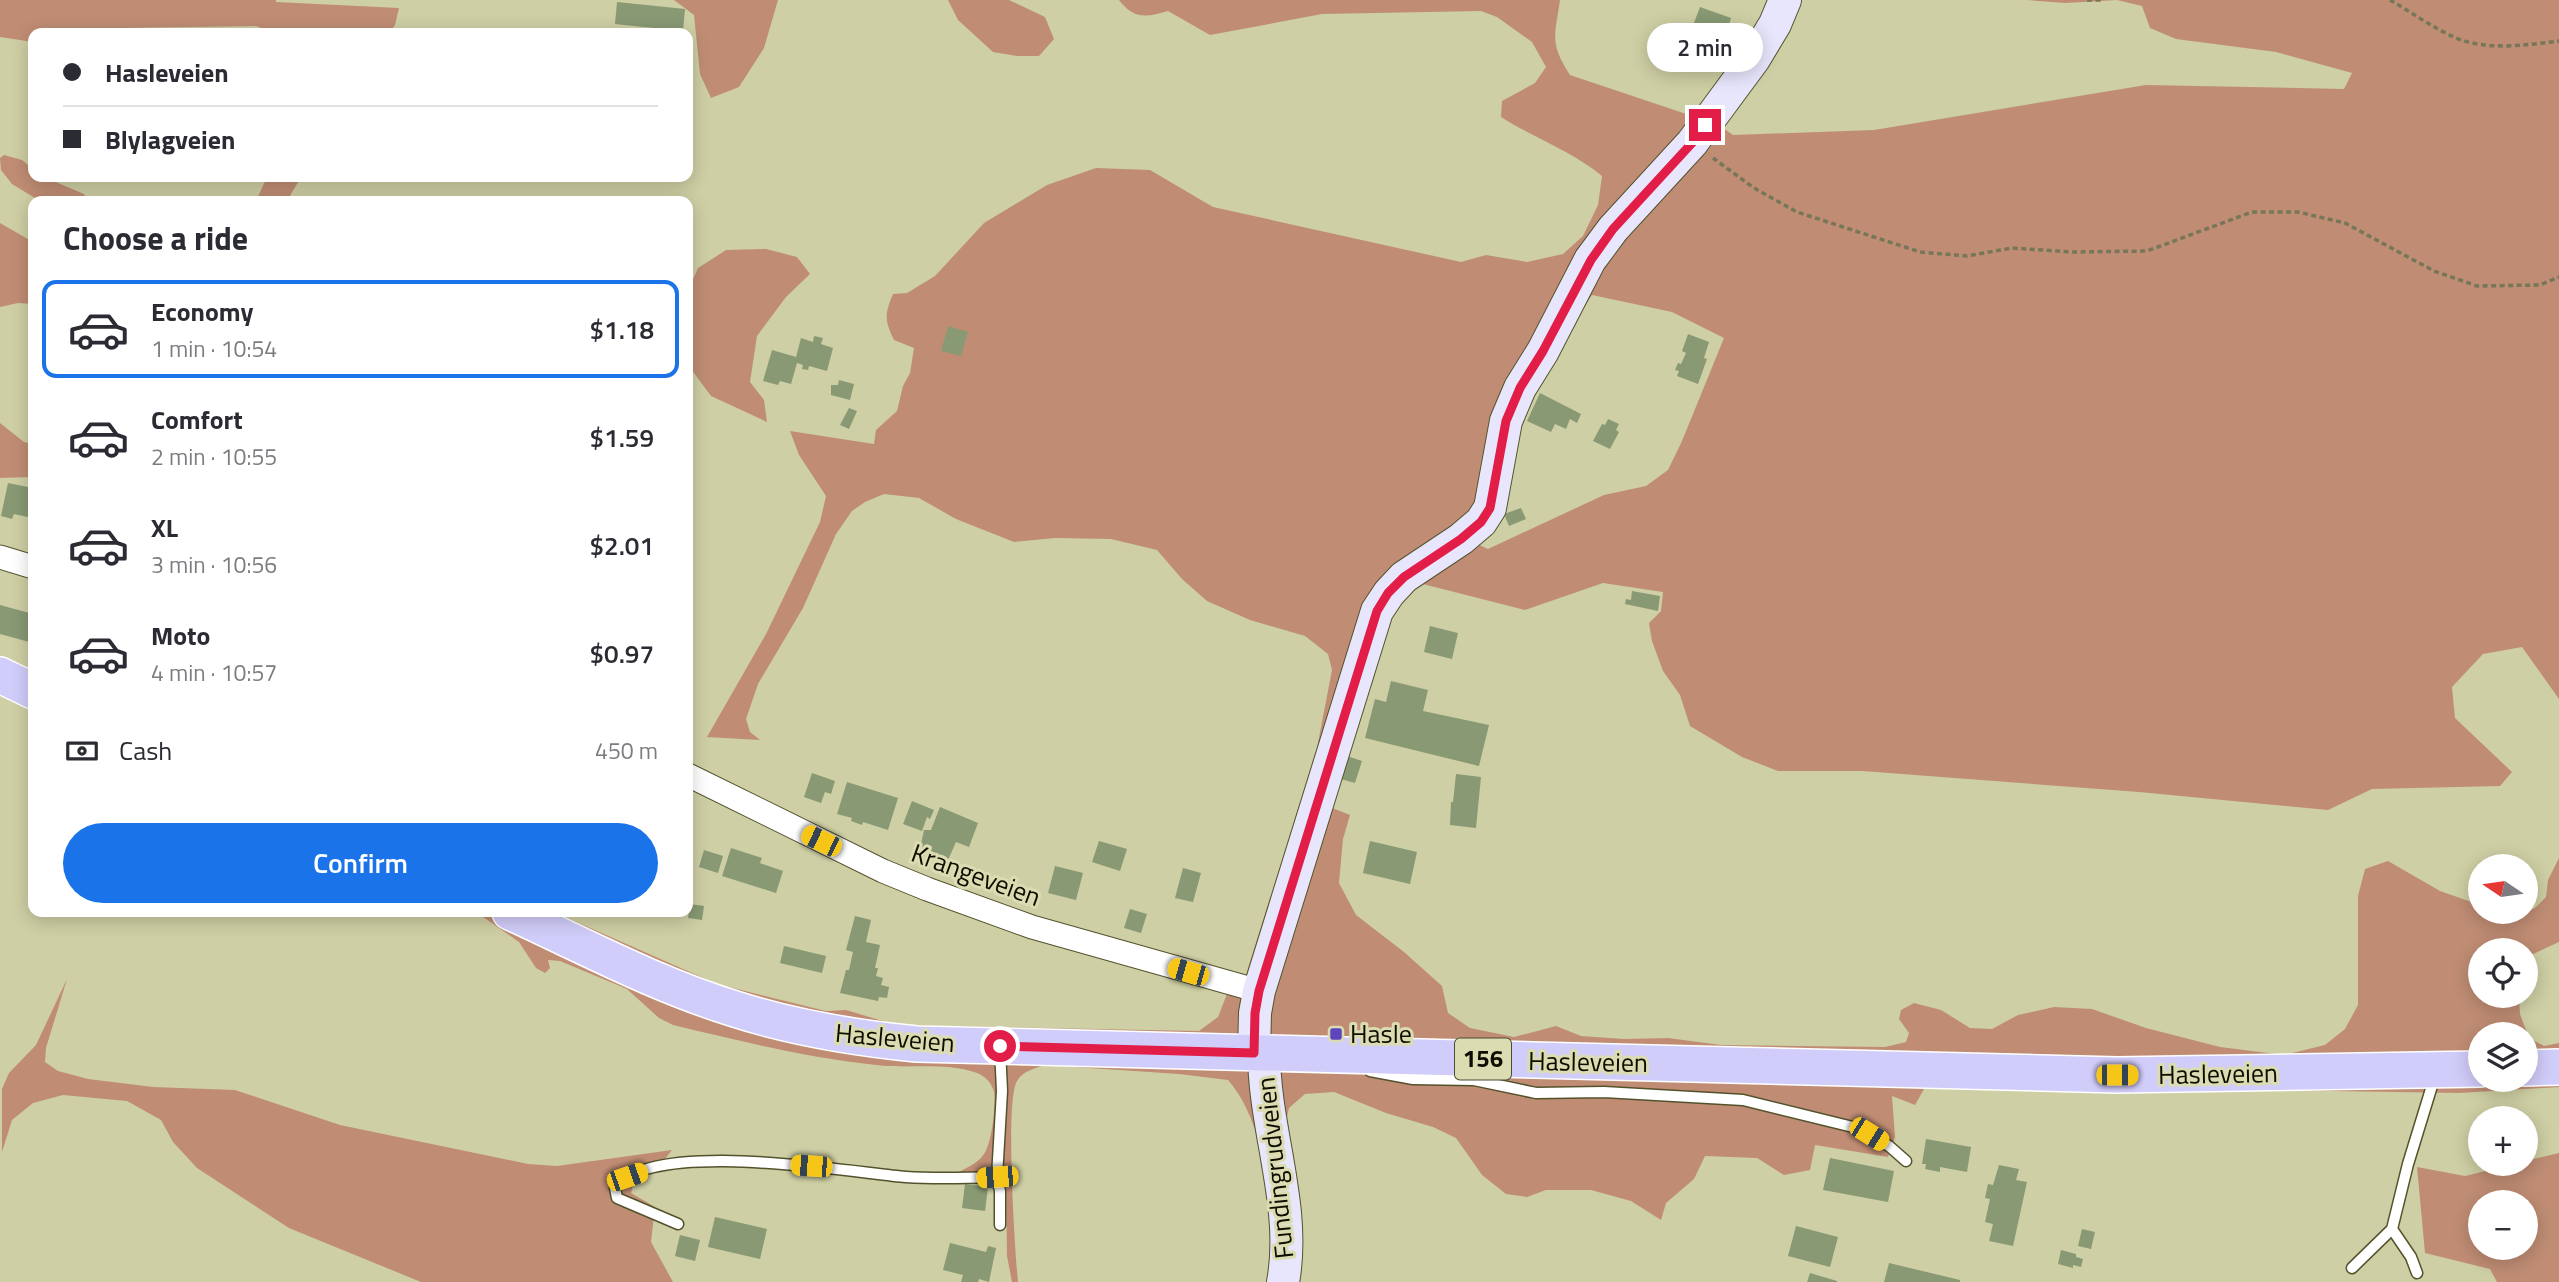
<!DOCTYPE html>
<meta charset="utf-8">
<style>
:root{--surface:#fff;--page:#f2f2f3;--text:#2b2b33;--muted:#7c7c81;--line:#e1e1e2;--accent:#1a73e8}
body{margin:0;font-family:"Titillium Web",sans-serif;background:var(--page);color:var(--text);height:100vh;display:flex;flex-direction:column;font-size:26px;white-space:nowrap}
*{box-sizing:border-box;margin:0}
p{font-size:23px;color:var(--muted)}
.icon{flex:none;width:38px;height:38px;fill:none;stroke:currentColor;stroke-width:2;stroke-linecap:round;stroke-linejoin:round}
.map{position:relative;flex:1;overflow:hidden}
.panel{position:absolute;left:28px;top:196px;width:665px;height:721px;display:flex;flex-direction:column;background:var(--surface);border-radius:14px;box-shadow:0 4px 18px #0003}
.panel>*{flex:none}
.top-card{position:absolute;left:28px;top:28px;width:665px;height:154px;border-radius:14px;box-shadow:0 4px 18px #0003;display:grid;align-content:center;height:154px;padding:0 35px;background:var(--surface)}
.needle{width:46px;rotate:283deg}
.fabs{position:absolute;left:2468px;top:854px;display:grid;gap:14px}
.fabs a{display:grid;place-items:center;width:70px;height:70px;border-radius:50%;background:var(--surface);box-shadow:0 4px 18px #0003;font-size:35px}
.end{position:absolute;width:32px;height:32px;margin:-16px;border:9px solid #e11d48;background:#fff;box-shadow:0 0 0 4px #fff}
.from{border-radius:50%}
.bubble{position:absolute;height:49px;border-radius:24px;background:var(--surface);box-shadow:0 4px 18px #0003;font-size:23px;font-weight:600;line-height:49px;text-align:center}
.car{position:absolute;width:21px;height:42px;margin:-21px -10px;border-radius:9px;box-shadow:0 0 5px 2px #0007;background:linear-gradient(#f5c518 24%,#345 0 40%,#f5c518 0 76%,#345 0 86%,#f5c518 0)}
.top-card b{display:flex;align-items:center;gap:24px;height:66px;font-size:26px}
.top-card b+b{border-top:2px solid var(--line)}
.top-card i{width:18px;height:18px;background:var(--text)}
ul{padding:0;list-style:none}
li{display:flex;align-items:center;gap:21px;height:98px;margin:0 14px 10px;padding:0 21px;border:4px solid transparent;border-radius:14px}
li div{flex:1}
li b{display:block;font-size:26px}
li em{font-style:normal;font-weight:600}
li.current{border-color:var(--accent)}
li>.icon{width:63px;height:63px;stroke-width:1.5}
h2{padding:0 35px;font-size:32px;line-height:84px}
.pay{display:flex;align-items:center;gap:18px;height:77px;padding:0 35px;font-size:26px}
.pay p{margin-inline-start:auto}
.primary-button{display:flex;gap:14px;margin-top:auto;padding:14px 35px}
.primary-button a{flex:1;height:80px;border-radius:42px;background:var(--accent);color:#fff;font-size:28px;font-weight:600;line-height:80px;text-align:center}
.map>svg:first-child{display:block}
</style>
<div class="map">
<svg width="2559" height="1282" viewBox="0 0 2559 1282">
<rect width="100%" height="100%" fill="#cecfa4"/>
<path fill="#c08d74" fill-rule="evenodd" d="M0,0H276V2L399,8L395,25L389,33H274L256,26L126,28L114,33H33V42L0,37Z
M674,0H778L764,48L739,87L711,98L700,74L694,15Z
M948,0H1009L1045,17L1054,39L1039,56H1017L993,52L958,20Z
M1119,0H1560C1555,36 1549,42 1570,75L1719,125L1733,135L1874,130L2146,85L2344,89L2352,73L2276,52L2176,39L2150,28L2142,6L2117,0L2065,3L2027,0H2559V699L2522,647L2483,654L2452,687L2455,718L2512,772L2500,786L2372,789L2328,810L2139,792L1862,771H1778L1742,757L1690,726L1680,695L1663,671L1652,641L1649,623L1661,611L1663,592L1603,583L1525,610L1411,581L1382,612L1325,805L1350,815L1343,839L1339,883L1356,915L1404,952L1442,986L1448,1013L1470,1028L1514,1037L1556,1026L1581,1036L1624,1039L1668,1038L1721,1045L1885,1047L1906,1042L1909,1033L1899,1019L1901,1010L1914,1003L1941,1010L1970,1028L1992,1029L2018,1015L2054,1007L2092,1009L2146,1028L2220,1047L2284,1055L2325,1045L2345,1029L2358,1005V896L2365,869L2388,861L2440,891L2480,905V912H2497L2510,916L2535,908L2546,897L2548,880L2559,858V942L2531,955L2525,969V950H2480V996H2519L2520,1014L2529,1038L2544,1046L2559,1043V1087L2459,1093L1958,1085L1924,1089L1915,1105L1892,1096L1895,1137L1888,1157L1815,1145L1810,1170L1784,1175L1757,1158L1705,1156L1694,1179L1666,1203L1661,1220L1631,1201L1591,1190H1546L1527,1197L1506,1194L1482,1175L1456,1138L1433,1127L1386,1113L1334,1092L1305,1094L1289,1108L1284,1130L1277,1249C1268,1194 1265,1122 1228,1080L1179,1074L1044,1065C1034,1069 1023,1071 1017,1081C1005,1100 1015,1252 1018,1282H1012L1007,1256L1006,1181L959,1172C968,1167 978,1163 984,1154C992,1142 996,1106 994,1092C992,1083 985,1076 977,1073C946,1062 909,1069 876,1065C808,1058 740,1041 673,1025L659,1018L627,989L560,961L548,960L550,968L545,973L536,968L519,942L476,912H554L717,984L826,1011L846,1010L896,1025L1199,1031L1218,1017L1227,994L1245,978L1317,748L1332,670L1328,654L1305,636L1250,620L1207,601L1182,579L1157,550L1111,539L1055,538L1014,542L956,519L919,498L884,494L865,502L852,511L836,534L803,608L758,684L746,719L750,732L760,740L707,737L766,634L820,522L826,496L799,455L790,431L874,444L876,430L897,411L903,386L910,373L914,348L894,340C885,321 884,315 893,294L907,293L935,276L984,223L1047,185L1096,168L1150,170L1213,207L1461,262L1486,255L1527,262L1563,254L1583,236L1598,205L1602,176C1572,151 1534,138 1501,117L1502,101L1535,83L1546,67L1532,42L1497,17L1481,11L1322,14L1210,35L1168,11C1147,17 1134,20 1119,0ZM1592,295L1672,312L1724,338L1682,441L1668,470L1646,486L1604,495L1488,549L1473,542L1545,368ZM2480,1034H2525V1080H2480Z
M4,155L22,160L33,169V177H44L84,194L87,201H40L12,184L1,170L0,158Z
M267,177H301L287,201H256Z
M0,223L33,242V304L18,303L0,307Z
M766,249L797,257L810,274L786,297L757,336L750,382L764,400L767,422L711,396L688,365V291L698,268L726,250Z
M0,423L24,442L33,444V477L0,478Z
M67,979L46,1048L45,1062L58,1071L88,1079L153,1087L235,1090L340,1125L528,1164L557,1166L672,1150L665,1159L634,1182L631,1193L655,1207L651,1242L673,1282H421L289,1228L197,1168L173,1142L161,1120L127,1101L63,1095L33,1103L12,1120L2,1152V1089L9,1073L36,1045Z
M2559,1153V1282H2497L2490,1269L2425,1253L2417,1167L2465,1176L2514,1164H2525V1161ZM2480,1202H2525V1248H2480Z"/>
<path fill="#889974" d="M617,2L685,9L683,31L615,24Z
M1700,7L1731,18L1722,47L1707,45L1708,42L1689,36Z
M948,326L968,332L961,356L941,351Z
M1688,334L1709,342L1704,358L1707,359L1698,384L1677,376L1679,371L1675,370L1678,363L1681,364L1686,353L1682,351Z
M814,336L823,338L821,344L833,348L827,371L809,366L808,370L802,369L803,365L797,363L791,384L780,381L778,385L763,381L772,350L796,357L801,338L813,342Z
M839,380L854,384L850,400L831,395V385H838Z
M1540,393L1581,414L1577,423L1570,419L1566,429L1555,424L1551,432L1527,421Z
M849,408L857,411L849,429L840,425Z
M1608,419L1619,424L1616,430L1619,432L1610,449L1593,441L1602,424L1605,425Z
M8,483L33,488L32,518L14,514L12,519L1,516Z
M1521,508L1526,519L1509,526L1504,514Z
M1632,591L1660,596L1658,611L1625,604L1626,599L1631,600Z
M0,605L33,614V643L0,634Z
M1430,626L1458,633L1452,659L1424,652Z
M1391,681L1428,690L1423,711L1489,725L1479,766L1365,738L1375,699L1386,702Z
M1341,754L1362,761L1355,783L1334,777Z
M812,773L835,781L831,794L825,792L821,803L804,797Z
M1456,774L1481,777L1476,828L1450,825L1451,802H1453Z
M847,782L898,798L888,830L863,822L862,825L851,821L852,818L837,814Z
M912,801L934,810L930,819L927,817L922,831L903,824Z
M940,807L978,823L969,847L956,842L948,860L920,849L924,830H931Z
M1099,841L1127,849L1120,871L1092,862Z
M1370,841L1417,852L1410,884L1363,873Z
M731,848L762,858L760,863L783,871L776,893L722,876Z
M704,850L723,856L718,873L699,867Z
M1055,866L1083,873L1076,900L1048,893Z
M1183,868L1201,873L1193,902L1175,898Z
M690,904L704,906L702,920L688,918Z
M1130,909L1147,914L1141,933L1124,928Z
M855,916L871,920L866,942L880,945L875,968H878L876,976L883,978L881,985L889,987L887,998L879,997L878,1001L840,993L846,970H849L853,952L846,950Z
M784,946L826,956L822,973L780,963Z
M1926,1139L1971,1147L1967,1172L1940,1167V1172L1925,1169L1926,1164H1922Z
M1830,1158L1894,1171L1888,1202L1823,1190Z
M1999,1165L2019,1169L2016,1180L2027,1182L2013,1246L1989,1241L1993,1224L1985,1222L1990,1199L1985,1198L1988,1184L1993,1185Z
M965,1184L988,1187L985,1211L962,1208Z
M715,1217L767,1229L760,1259L708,1247Z
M1796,1226L1838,1237L1830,1267L1788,1256Z
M2082,1229L2095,1232L2091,1249L2078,1246Z
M680,1235L700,1240L695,1261L675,1256Z
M950,1243L986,1252L988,1246L996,1248L989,1282L979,1279L978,1282H961L963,1275L943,1270Z
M2061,1250L2076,1254V1257L2083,1259L2081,1267L2073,1265V1268L2058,1264Z
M1889,1263L1960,1280V1282H1884Z
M1810,1273L1837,1281V1282H1807Z"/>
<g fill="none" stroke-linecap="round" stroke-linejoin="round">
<defs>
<path id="lane" d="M1370,1071L1413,1079L1474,1080L1536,1093L1604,1092L1743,1100L1857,1128L1889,1146L1906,1161
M678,1224L617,1198L615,1188C651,1138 849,1172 906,1177C936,1179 967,1178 997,1177
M1000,1225V1191L997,1177L1002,1091L1000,1049
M2392,1229L2411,1257L2417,1273
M2352,1268L2392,1229L2408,1164L2435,1076"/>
<path id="street" d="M0,557L33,567
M688,775L883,871L927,889L1032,927L1259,991"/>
<path id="secondary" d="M1254,1053L1255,1013L1259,991L1377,611L1389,593L1404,577L1461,539L1481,522L1490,508L1506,421L1520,388L1543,351L1590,260L1613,229L1692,143L1754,59L1775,24L1785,0
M1264,1053C1264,1129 1297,1207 1283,1282"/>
<path id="primary" d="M0,675L33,691
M510,912C584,946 657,985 735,1009C794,1028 855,1038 917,1044L2117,1075L2480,1069
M2525,1068L2559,1067"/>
</defs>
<use href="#lane" stroke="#53522c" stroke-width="13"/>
<use href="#street" stroke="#53522c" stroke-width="25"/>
<use href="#secondary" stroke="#53522c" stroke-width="34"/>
<use href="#primary" stroke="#fff" stroke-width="38"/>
<path stroke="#767659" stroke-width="3.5" stroke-dasharray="5 3.5" stroke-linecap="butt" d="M2087,0H2104
M2390,0C2411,12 2433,28 2456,38C2488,51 2526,45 2559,41
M1713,158L1754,188L1797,212L1920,252L1967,256L2012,248L2072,252L2147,251L2252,212H2298L2345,223L2434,271L2477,286L2540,285L2559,277"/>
<use href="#lane" stroke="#fff" stroke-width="10"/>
<use href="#street" stroke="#fff" stroke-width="23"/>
<use href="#secondary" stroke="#e8e6fd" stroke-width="32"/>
<use href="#primary" stroke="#d1cdfa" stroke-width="35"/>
</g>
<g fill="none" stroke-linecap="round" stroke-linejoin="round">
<path stroke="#e11d48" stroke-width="9" d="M1000,1046L1254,1053L1255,1013L1259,991L1377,611L1388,593L1404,577L1461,539L1481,522L1490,508L1506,421L1520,388L1543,351L1591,260L1613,229L1692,143L1705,125"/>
</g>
<rect fill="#5e44bd" stroke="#dbdcb1" stroke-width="2.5" x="1329" y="1027" width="14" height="14" rx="3.5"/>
<g text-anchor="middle" stroke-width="6" stroke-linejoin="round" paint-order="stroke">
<rect fill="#dbdcb1" stroke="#4b4b36" stroke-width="2" x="1455" y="1038.5" width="56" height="41" rx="5"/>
<g font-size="24" font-weight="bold" fill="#0d0d01">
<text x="1483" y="1067">156</text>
</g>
<g font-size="26" fill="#0d0d01" stroke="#dbdcb1">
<text transform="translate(976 875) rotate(20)" y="9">Krangeveien</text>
<text transform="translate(895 1038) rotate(5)" y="9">Hasleveien</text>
<text transform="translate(1588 1062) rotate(1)" y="9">Hasleveien</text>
<text transform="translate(2218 1074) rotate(-1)" y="9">Hasleveien</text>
<text transform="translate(1275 1168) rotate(-96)" y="9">Fundingrudveien</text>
</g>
<g font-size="26" fill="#0d0d01" stroke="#dbdcb1" text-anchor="start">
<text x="1350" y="1043">Hasle</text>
</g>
</g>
</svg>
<div class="fabs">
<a><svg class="needle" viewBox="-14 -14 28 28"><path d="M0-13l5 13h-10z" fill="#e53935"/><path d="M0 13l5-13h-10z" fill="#7c7c81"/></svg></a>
<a><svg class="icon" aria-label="locate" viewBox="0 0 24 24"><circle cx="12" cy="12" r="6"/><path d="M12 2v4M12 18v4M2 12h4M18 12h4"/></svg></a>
<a><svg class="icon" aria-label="layers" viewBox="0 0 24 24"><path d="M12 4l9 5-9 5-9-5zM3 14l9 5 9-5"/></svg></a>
<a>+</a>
<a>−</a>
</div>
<i class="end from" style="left:1000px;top:1046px"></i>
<i class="end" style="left:1705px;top:125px"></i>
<div class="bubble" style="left:1647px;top:23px;width:116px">2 min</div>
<i class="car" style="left:821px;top:841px;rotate:296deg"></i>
<i class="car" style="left:1188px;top:972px;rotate:286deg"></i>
<i class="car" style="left:2117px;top:1075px;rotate:90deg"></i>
<i class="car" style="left:1869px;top:1134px;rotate:122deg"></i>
<i class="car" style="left:811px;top:1166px;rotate:274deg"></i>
<i class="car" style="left:627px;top:1177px;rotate:71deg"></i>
<i class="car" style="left:997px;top:1177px;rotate:266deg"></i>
<div class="top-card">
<b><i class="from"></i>Hasleveien</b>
<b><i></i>Blylagveien</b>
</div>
<section class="panel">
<h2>Choose a ride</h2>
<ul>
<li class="current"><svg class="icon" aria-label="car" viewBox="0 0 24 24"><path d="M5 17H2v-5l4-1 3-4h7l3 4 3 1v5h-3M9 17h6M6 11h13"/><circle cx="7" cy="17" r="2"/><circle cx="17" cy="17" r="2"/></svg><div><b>Economy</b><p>1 min · 10:54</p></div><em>$1.18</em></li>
<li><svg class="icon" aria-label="car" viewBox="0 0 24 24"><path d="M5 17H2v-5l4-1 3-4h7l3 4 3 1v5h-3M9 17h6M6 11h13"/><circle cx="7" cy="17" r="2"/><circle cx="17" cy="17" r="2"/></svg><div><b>Comfort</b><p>2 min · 10:55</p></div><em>$1.59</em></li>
<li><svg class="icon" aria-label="car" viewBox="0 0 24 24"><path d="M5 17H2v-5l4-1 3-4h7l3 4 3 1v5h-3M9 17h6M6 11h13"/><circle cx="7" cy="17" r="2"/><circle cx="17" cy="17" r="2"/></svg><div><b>XL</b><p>3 min · 10:56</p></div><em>$2.01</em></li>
<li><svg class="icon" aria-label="car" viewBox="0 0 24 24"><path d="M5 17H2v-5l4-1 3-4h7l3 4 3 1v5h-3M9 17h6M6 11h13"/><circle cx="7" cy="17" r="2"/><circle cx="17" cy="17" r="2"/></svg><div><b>Moto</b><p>4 min · 10:57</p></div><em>$0.97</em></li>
</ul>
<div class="pay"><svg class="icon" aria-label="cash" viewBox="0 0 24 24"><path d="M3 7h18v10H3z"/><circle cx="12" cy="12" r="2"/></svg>Cash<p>450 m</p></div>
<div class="primary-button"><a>Confirm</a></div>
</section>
</div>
